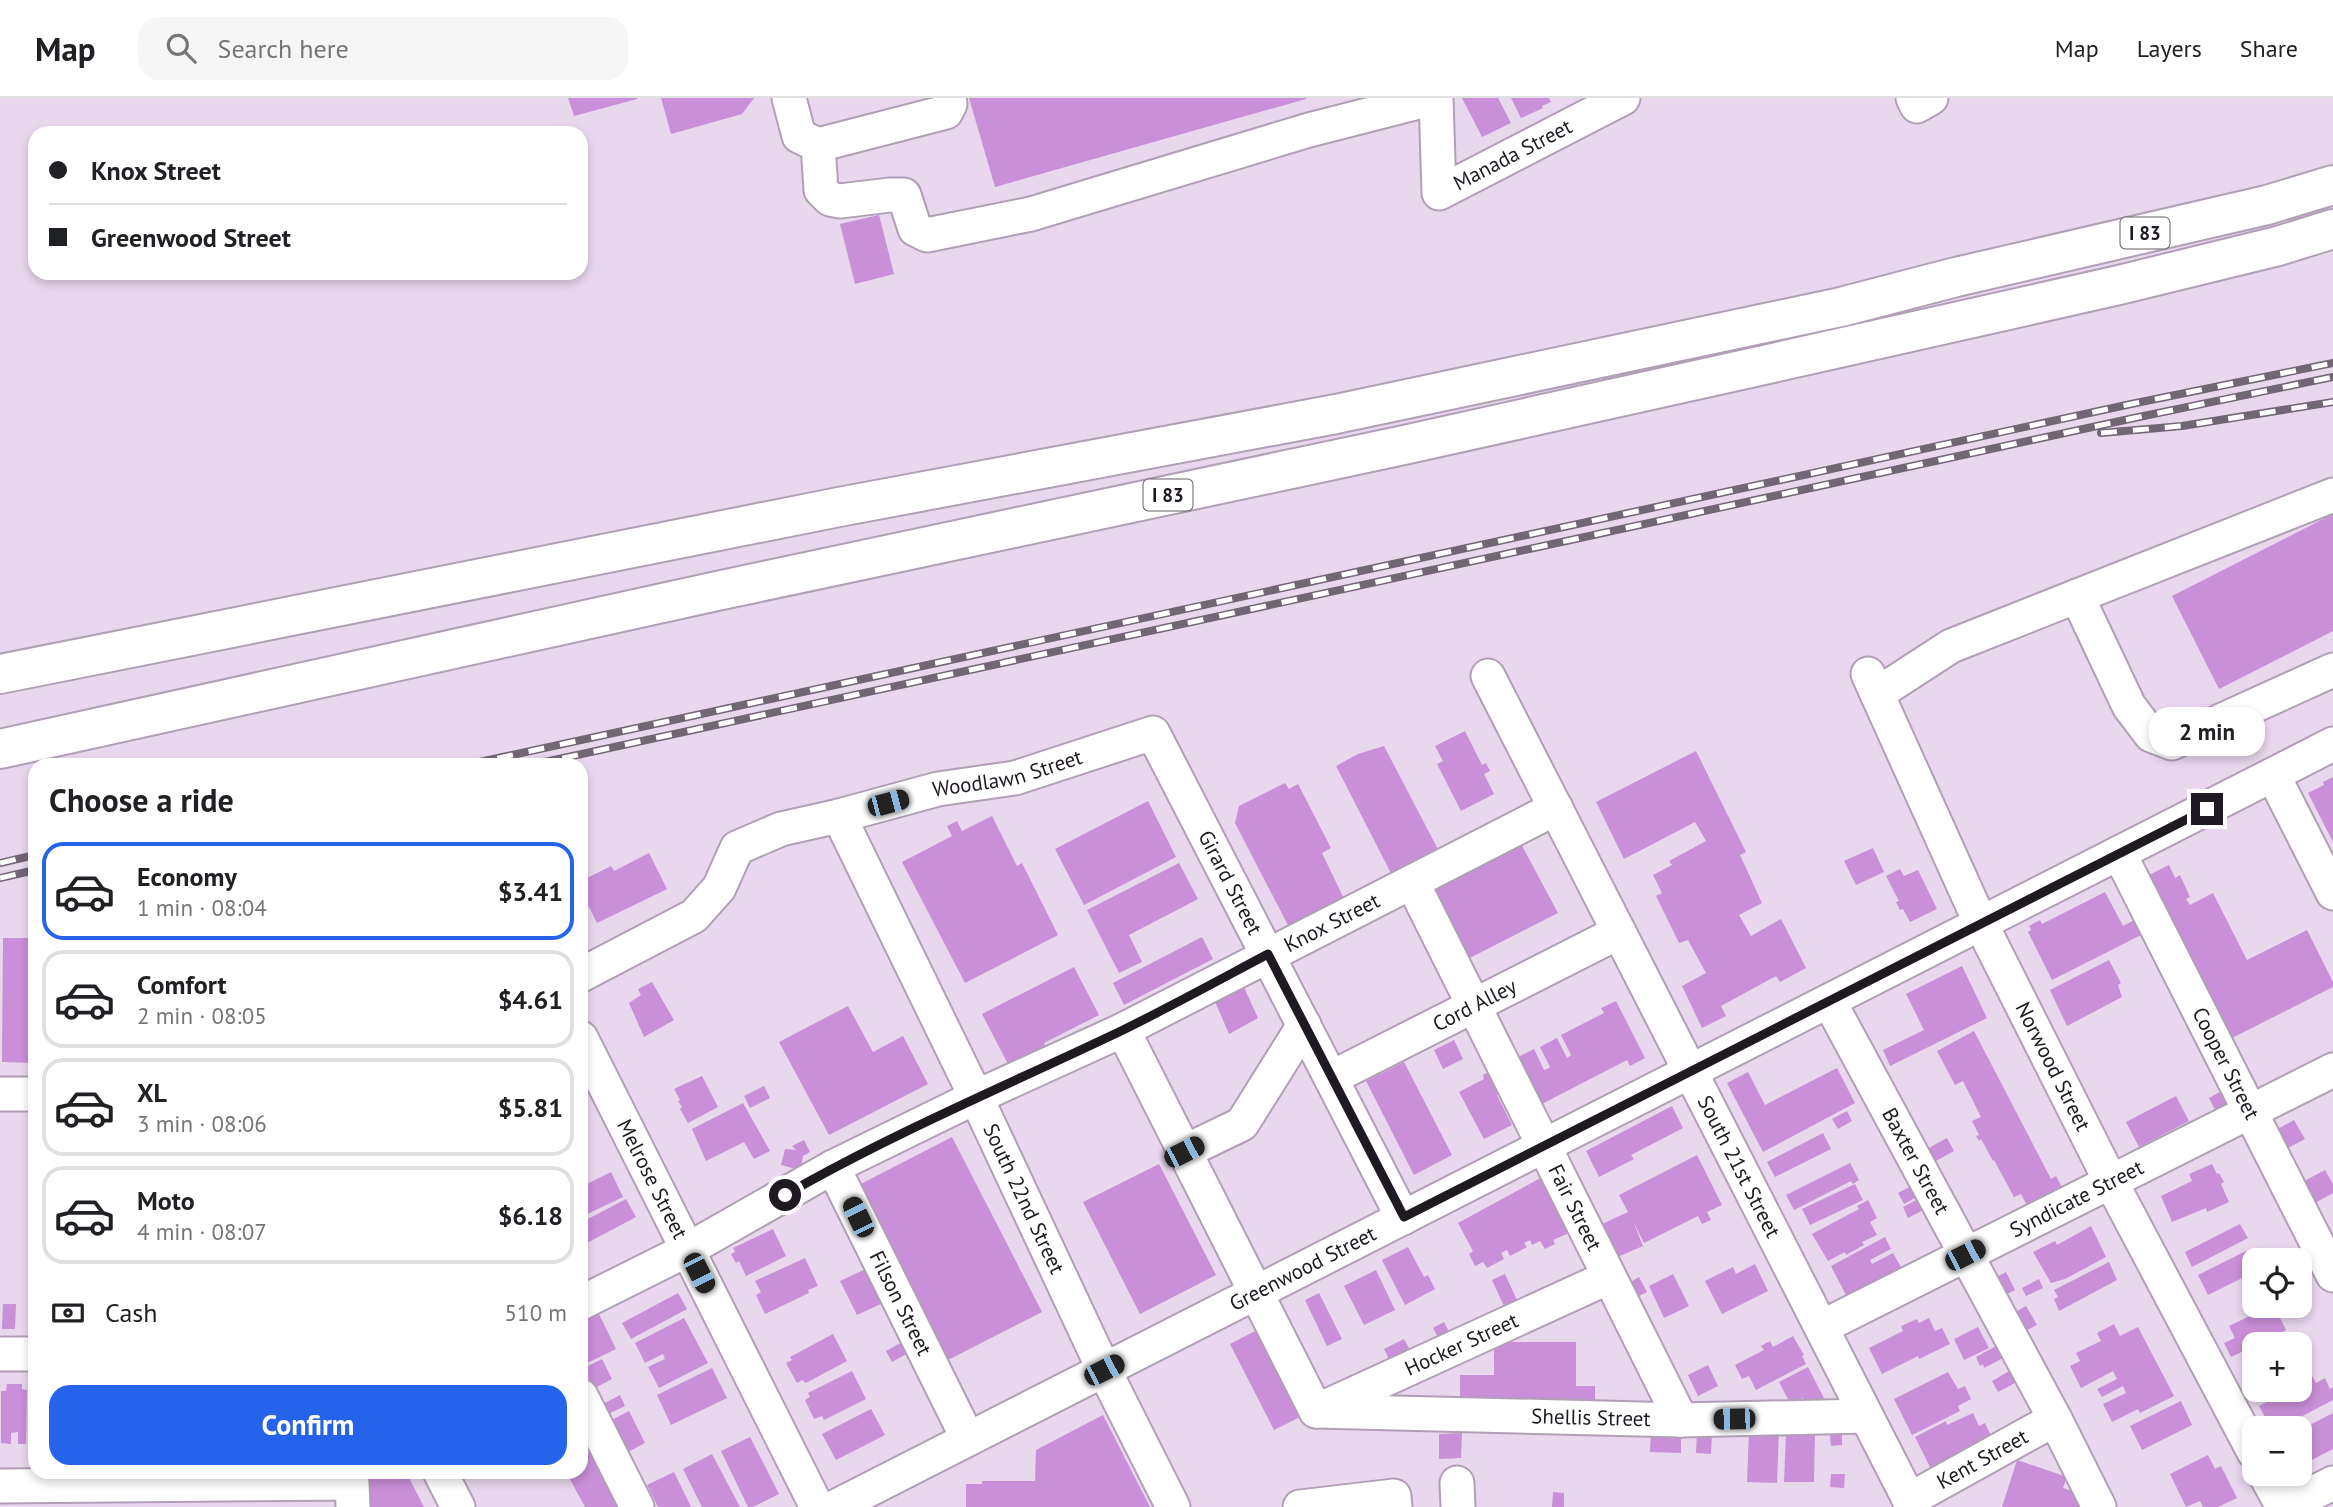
<!DOCTYPE html>
<meta charset="utf-8">
<style>
:root{--surface:#fff;--page:#f6f6f6;--text:#202124;--muted:#757577;--line:#e0e0e0;--accent:#2563eb}
body{margin:0;font-family:"PT Sans",sans-serif;background:var(--page);color:var(--text);height:100vh;display:flex;flex-direction:column;font-size:26px;white-space:nowrap}
*{box-sizing:border-box;margin:0}
p{font-size:23px;color:var(--muted)}
.icon{flex:none;width:38px;height:38px;fill:none;stroke:currentColor;stroke-width:2;stroke-linecap:round;stroke-linejoin:round}
.map{position:relative;flex:1;overflow:hidden}
.side{position:absolute;left:28px;top:660px;width:560px;height:721px;display:flex;flex-direction:column;background:var(--surface);border-radius:21px;box-shadow:0 4px 10px #0003}
.side>*{flex:none}
.top-card{position:absolute;left:28px;top:28px;width:560px;height:154px;border-radius:21px;box-shadow:0 4px 10px #0003;display:grid;align-content:center;height:154px;padding:0 21px;background:var(--surface)}
.controls{position:absolute;left:2242px;top:1150px;display:grid;gap:14px}
.controls a{display:grid;place-items:center;width:70px;height:70px;border-radius:14px;background:var(--surface);box-shadow:0 4px 10px #0003;font-size:35px}
.end{position:absolute;width:32px;height:32px;margin:-16px;border:9px solid #1f1921;background:#fff;box-shadow:0 0 0 4px #fff}
.from{border-radius:50%}
.bubble{position:absolute;height:49px;border-radius:21px;background:var(--surface);box-shadow:0 4px 10px #0003;font-size:23px;font-weight:700;line-height:49px;text-align:center}
.car{position:absolute;width:21px;height:42px;margin:-21px -10px;border-radius:9px;box-shadow:0 0 5px 2px #0007;background:linear-gradient(#222 24%,#8ab4d8 0 40%,#222 0 76%,#8ab4d8 0 86%,#222 0)}
.top-card b{display:flex;align-items:center;gap:24px;height:66px;font-size:26px}
.top-card b+b{border-top:2px solid var(--line)}
.top-card i{width:18px;height:18px;background:var(--text)}
ul{padding:0;list-style:none}
li{display:flex;align-items:center;gap:21px;height:98px;margin:0 14px 10px;padding:0 7px;border:4px solid var(--line);border-radius:21px}
li div{flex:1}
li b{display:block;font-size:26px}
li em{font-style:normal;font-weight:700}
li.on{border-color:var(--accent)}
li>.icon{width:63px;height:63px;stroke-width:1.5}
h2{padding:0 21px;font-size:32px;line-height:84px}
.pay{display:flex;align-items:center;gap:18px;height:77px;padding:0 21px;font-size:26px}
.pay p{margin-inline-start:auto}
.button{display:flex;gap:14px;margin-top:auto;padding:14px 21px}
.button a{flex:1;height:80px;border-radius:21px;background:var(--accent);color:#fff;font-size:28px;font-weight:700;line-height:80px;text-align:center}
header{display:flex;align-items:center;gap:42px;box-sizing:border-box;height:98px;padding:0 35px;background:var(--surface);border-bottom:2px solid var(--line)}
header strong{font-size:33px}
nav{display:flex;gap:38px;margin-inline-start:auto;font-size:24px}
.search{width:490px;height:63px;background:var(--page);display:flex;align-items:center;gap:18px;box-sizing:border-box;padding:0 24px;border-radius:21px;color:var(--muted);font-size:26px}
.map>svg:first-child{display:block}
</style>
<header>
<strong>Map</strong>
<div class="search"><svg class="icon" aria-label="search" viewBox="0 0 24 24"><circle cx="10" cy="10" r="6"/><path d="M15 15l6 6"/></svg>Search here</div>
<nav><a>Map</a><a>Layers</a><a>Share</a></nav>
</header>
<div class="map">
<svg width="2333" height="1409" viewBox="0 0 2333 1409">
<rect width="100%" height="100%" fill="#e9d7ee"/>
<path fill="#c98fd8" d="M568,0H637V1L574,18Z
M661,0H754L742,16L671,36Z
M969,0H1306V1L995,89Z
M1462,0H1498L1511,25L1482,39Z
M1511,0H1549L1551,4L1542,8L1543,10L1521,20Z
M879,117L894,176L855,186L840,126Z
M2333,416V533L2219,591L2172,498Z
M1465,633L1482,667L1486,665L1490,673L1484,676L1494,696L1461,713L1437,666L1443,663L1435,648Z
M1384,648L1442,759L1395,783L1336,668L1358,656Z
M1696,653L1746,754L1740,757L1762,805L1739,817L1751,838L1781,821L1806,870L1780,884L1776,878L1721,908L1726,918L1702,930L1682,888L1706,875L1688,842L1679,845L1656,798L1662,795L1653,777L1672,767L1669,763L1706,743L1695,724L1624,761L1596,704Z
M2333,679V744L2308,695L2324,687L2323,684Z
M1285,685L1289,691L1298,686L1331,750L1322,755L1347,807L1292,835L1235,725L1239,708Z
M1148,703L1176,759L1084,807L1055,751Z
M992,718L1017,768L1022,765L1058,837L965,885L902,764L952,738L947,728L957,723L962,733Z
M1520,744L1558,815L1464,863L1428,791Z
M1873,750L1884,774L1856,787L1844,763Z
M649,755L667,791L597,825L581,793V783L611,768L614,773Z
M1179,765L1198,801L1129,837L1142,864L1119,875L1087,812Z
M2169,767L2175,780L2180,777L2190,799L2186,801L2190,807L2213,795L2247,862L2307,832L2333,884V889L2230,941L2147,778Z
M1900,771L1904,778L1918,772L1937,811L1910,824L1903,811L1900,812L1896,804L1899,803L1886,778Z
M2105,794L2123,828L2136,821L2143,836L2052,882L2028,834L2031,832L2029,828L2040,822L2042,826Z
M1202,839L1213,861L1124,907L1113,885Z
M3,840H35V965L2,964Z
M2109,862L2121,885L2118,887L2122,899L2067,928L2050,892Z
M1962,868L1987,920L1890,968L1883,952L1924,932L1906,896Z
M1074,869L1099,917L1044,945L1047,951L1010,970L982,916Z
M652,884L674,922L644,939L629,905L641,897L638,891Z
M1242,885L1258,920L1229,936L1213,899Z
M1616,903L1645,960L1630,968L1627,962L1536,1009L1516,960L1534,951L1544,972L1547,971L1550,969L1540,949L1557,940L1567,960L1571,957L1561,937L1604,915L1601,910Z
M848,908L873,954L903,938L928,986L829,1037L779,944Z
M1974,933L2051,1081L2056,1078L2065,1095L2030,1113L2021,1096L2014,1099L1994,1062L1993,1063L1981,1041L1979,1043L1976,1038L1979,1037L1972,1023L1981,1019L1963,983L1955,987L1937,953Z
M1454,942L1463,961L1443,971L1434,952Z
M1404,964L1452,1057L1414,1077L1366,983Z
M1837,970L1855,1005L1763,1054L1727,985L1748,974L1765,1007Z
M1490,973L1501,995L1497,997L1512,1027L1484,1041L1459,994L1484,981L1483,977Z
M702,978L718,1009L688,1025L680,1011L682,1009L678,1003L680,1002L674,991Z
M764,988L770,1000L750,1010L744,998Z
M2231,988L2241,1005L2218,1018L2209,1000Z
M2176,998L2189,1023L2139,1049L2126,1024Z
M743,1005L770,1053L754,1061L744,1044L706,1063L692,1031Z
M1672,1008L1683,1030L1631,1057L1634,1061L1599,1079L1586,1053Z
M1847,1013L1852,1023L1838,1031L1832,1021Z
M2294,1022L2305,1041L2286,1051L2276,1032Z
M1823,1035L1831,1051L1775,1079L1767,1064Z
M952,1039L1042,1214L944,1264L859,1087Z
M1947,1040L1954,1053L1934,1064L1927,1051Z
M804,1042L810,1054L803,1058L801,1069H797L796,1071L781,1067L785,1051L796,1052L792,1048Z
M1697,1057L1722,1107L1707,1114L1711,1122L1702,1126L1698,1118L1644,1145L1633,1123L1643,1148L1615,1160L1600,1127L1628,1114L1619,1097Z
M1850,1065L1859,1082L1853,1086L1851,1083L1794,1112L1786,1097Z
M1159,1066L1216,1177L1140,1216L1083,1104Z
M2212,1066L2217,1076L2219,1075L2224,1084L2221,1086L2229,1104L2207,1114L2206,1110L2172,1124L2161,1098L2192,1083L2189,1076Z
M2325,1072L2333,1086V1095L2315,1105L2304,1083Z
M611,1074L623,1099L581,1119V1089Z
M1548,1076L1578,1131L1553,1142L1555,1146L1545,1151L1540,1143L1532,1147L1530,1142L1524,1145L1527,1149L1510,1158L1507,1152L1501,1155L1504,1161L1487,1170L1483,1164L1475,1168L1469,1156L1473,1153L1458,1125Z
M1917,1085L1922,1096L1904,1106L1898,1095Z
M1855,1086L1863,1102L1810,1127L1802,1111Z
M1922,1099L1927,1110L1908,1120L1903,1109Z
M626,1101L636,1119L585,1146L581,1139V1128L586,1126L584,1123Z
M1868,1102L1877,1120L1870,1124L1877,1137L1862,1144L1864,1147L1846,1157L1845,1154L1828,1163L1812,1136L1859,1111L1857,1108Z
M2240,1126L2248,1140L2192,1169L2185,1154Z
M2091,1128L2106,1159L2065,1181L2051,1185L2033,1154L2055,1143L2057,1147Z
M773,1131L786,1158L746,1178L739,1163L736,1165L731,1156L735,1154L733,1150Z
M1885,1139L1891,1151L1870,1162L1872,1166L1893,1155L1905,1176L1850,1205L1831,1168Z
M1408,1149L1424,1179L1428,1177L1435,1191L1405,1207L1382,1162Z
M2246,1153L2254,1169V1174L2208,1197L2198,1177Z
M805,1160L818,1188L808,1192L809,1195L765,1216L756,1197L761,1194L755,1183Z
M2109,1164L2117,1182L2059,1213L2054,1201L2058,1199L2054,1192Z
M1755,1166L1768,1193L1722,1216L1705,1183L1733,1169L1736,1176Z
M868,1170L885,1204L857,1217L840,1183Z
M1376,1172L1395,1212L1364,1227L1344,1188Z
M2006,1174L2015,1192L1997,1201L1988,1183Z
M1505,1176L1521,1211L1508,1217L1492,1182Z
M1673,1176L1689,1208L1664,1220L1649,1188Z
M1639,1179L1647,1194L1635,1200L1627,1186Z
M2039,1181L2043,1190L2026,1198L2022,1190Z
M678,1195L687,1211L631,1241L622,1225Z
M1319,1195L1342,1241L1327,1248L1305,1202Z
M3,1206H16L15,1231H2Z
M2026,1208L2037,1227L2016,1238L2006,1219Z
M2257,1208H2274L2286,1232L2258,1246H2254V1248L2231,1259L2224,1245L2235,1240L2229,1228L2260,1213Z
M598,1214L616,1251L581,1268V1222Z
M684,1220L708,1265L659,1290L648,1269L665,1261L663,1256L645,1265L635,1245Z
M1929,1220L1935,1233L1942,1230L1950,1246L1919,1261L1918,1258L1882,1276L1869,1250L1903,1233L1901,1228L1917,1221L1919,1225Z
M1444,1224L1452,1240L1441,1245L1433,1230Z
M2114,1226L2120,1238L2138,1229L2174,1298L2140,1315L2138,1311L2112,1324L2103,1306L2126,1295L2123,1288L2102,1299L2097,1291L2117,1281L2113,1273L2081,1290L2070,1268L2080,1263L2076,1255L2101,1243L2097,1235Z
M1978,1229L1989,1250L1964,1262L1954,1241Z
M1259,1231L1304,1317L1274,1332L1230,1246Z
M833,1236L847,1263L806,1285L802,1282L797,1285L786,1265L792,1262L790,1259Z
M1793,1238L1804,1257L1802,1258L1806,1266L1756,1292L1749,1278L1742,1281L1735,1267L1764,1252L1761,1248L1770,1243L1773,1249Z
M1404,1241L1415,1261L1394,1271L1384,1251Z
M904,1243L910,1254L892,1264L886,1253Z
M1500,1244H1576V1288H1595V1311L1460,1310V1277H1494V1249Z
M1998,1247L2005,1259L1984,1270L1983,1266L1980,1268L1976,1259Z
M602,1261L612,1281L593,1291L584,1270Z
M1708,1267L1718,1288L1698,1298L1688,1277Z
M1808,1269L1824,1300L1807,1309L1803,1300L1791,1307L1779,1284Z
M712,1270L727,1300L671,1327L657,1297Z
M2011,1272L2017,1284L1998,1294L1992,1283Z
M852,1273L866,1301L824,1322L822,1318L814,1321L805,1302L810,1299L808,1295Z
M1948,1274L1958,1291L1965,1288L1971,1301L1958,1308L1960,1313L1912,1337L1894,1301Z
M2311,1276L2316,1285L2325,1280L2330,1291L2333,1289V1302L2280,1330H2271L2259,1308L2290,1292H2300V1282Z
M7,1286H22V1291L27,1292L26,1346H18V1334L11,1335V1346L1,1345V1293H6Z
M30,1292H35V1343H29Z
M620,1297L625,1308L606,1317L601,1307Z
M2181,1303L2192,1327L2142,1352L2130,1328Z
M871,1311L885,1337L836,1362L822,1336Z
M629,1313L645,1345L626,1355L610,1323Z
M1973,1315L1979,1328L1985,1325L1993,1342L1932,1373L1915,1339L1946,1323L1947,1327Z
M2333,1315V1351L2300,1368V1332Z
M1103,1317L1150,1409H966V1386H982V1383H1035L1036,1352Z
M1651,1333L1681,1334V1355L1650,1354Z
M1697,1333L1712,1334L1711,1356L1696,1355Z
M1749,1333H1779L1777,1385L1747,1384Z
M1786,1334L1815,1335L1814,1384H1784Z
M1462,1335L1461,1360L1439,1361V1336Z
M1842,1336V1347L1831,1348L1830,1337Z
M750,1339L779,1396L753,1409H748L721,1353Z
M592,1353L620,1409H585L566,1374H581V1359Z
M712,1356L740,1409H702L683,1371Z
M2208,1357L2215,1371L2221,1368L2237,1400L2218,1409H2203L2200,1403L2186,1409L2170,1376Z
M2017,1362L2067,1379L2063,1390L2072,1393L2081,1409H2002Z
M359,1374H406L424,1409H369Z
M674,1374L691,1409H658L647,1387Z
M1831,1376H1845L1844,1390L1830,1389Z
M1553,1394L1564,1395V1409H1552Z"/>
<g fill="none" stroke-linecap="round" stroke-linejoin="round">
<defs>
<g id="minor">
<path d="M789,0L799,38L818,47L946,14L950,6L949,0"/>
<path id="s1" d="M1436,0L1439,95L1623,0"/>
<path d="M1913,0L1917,8L1931,0"/>
<path d="M818,47L821,92L830,101L840,103L890,97H904L915,131L927,137L1031,116L1309,32L1434,0"/>
<path d="M2077,498L2129,608L2151,637L2172,645L2333,572"/>
<path id="s2" d="M1868,576L1981,826L2111,1084L2254,1354"/>
<path id="s3" d="M1488,578L1913,1409"/>
<path d="M1877,596L1951,548L2333,397"/>
<path d="M2273,677L2333,795"/>
<path id="s4" d="M839,718L976,999L1104,1272L1173,1409"/>
<path id="s5" d="M2119,755L2333,1177"/>
<path id="s6" d="M1412,784L1681,1322"/>
<path id="s7" d="M581,877L694,818L719,790L737,750L781,731L839,718L938,691L1015,680L1153,635L1403,1120"/>
<path id="s8" d="M1829,903L2055,1321L2099,1409"/>
<path d="M1123,932L1316,1313"/>
<path id="s9" d="M581,940L817,1409"/>
<path id="s10" d="M1331,980L1619,834"/>
<path d="M0,996H35"/>
<path d="M1184,1054L1242,1026L1304,927"/>
<path id="s11" d="M833,1069L968,1341"/>
<path id="s12" d="M581,1205L687,1152L833,1069L976,999L1123,932L1556,710"/>
<path id="s13" d="M1822,1229L2333,972"/>
<path d="M0,1256H35"/>
<path d="M581,1298L637,1409"/>
<path id="s14" d="M1325,1309L1609,1179"/>
<path id="s15" d="M1316,1313L1681,1322L1866,1318"/>
<path d="M440,1374L458,1409"/>
<path d="M2265,1376L2283,1409"/>
<path d="M1457,1385L1458,1409"/>
<path d="M0,1388L352,1385L353,1409"/>
<path id="s16" d="M1909,1402L2055,1321"/>
<path id="s17" d="M835,1409L2333,646"/>
<path d="M1300,1409L1394,1398L1395,1409"/>
<path d="M2285,1409L2333,1385"/>
</g>
<path id="highway" d="M0,576L839,409L1336,316L1841,209L1956,179L2267,107L2333,87
M0,651L717,493L1404,347L1764,267L2119,187L2278,148L2333,131"/>
</defs>
<use href="#minor" stroke="#b09fb5" stroke-width="37"/>
<use href="#highway" stroke="#b09fb5" stroke-width="42"/>
<use href="#minor" stroke="#fff" stroke-width="33"/>
<use href="#highway" stroke="#fff" stroke-width="38"/>
<defs>
<path id="rail" d="M2101,335L2182,328L2333,304
M466,667L2131,306L2333,265
M531,667L2134,320L2333,279
M0,765L35,757
M0,780L35,772"/>
</defs>
<use href="#rail" stroke="#716674" stroke-width="8"/>
<use href="#rail" stroke="#fff" stroke-width="5" stroke-dasharray="16" stroke-linecap="butt"/>
</g>
<g fill="none" stroke-linecap="round" stroke-linejoin="round">
<path stroke="#1f1921" stroke-width="9" d="M785,1097C893,1035 1008,987 1121,933C1170,909 1219,882 1268,856L1404,1119L2207,711"/>
</g>
<g text-anchor="middle" stroke-width="5" stroke-linejoin="round" paint-order="stroke">
<g fill="#fff" stroke="#625e64" stroke-width="2">
<rect x="2120.5" y="119.5" width="49" height="31" rx="5"/>
<rect x="1143.5" y="381.5" width="49" height="31" rx="5"/>
</g>
<g font-size="19" font-weight="bold" fill="#1f1921">
<text x="2145" y="142">I 83</text>
<text x="1168" y="404">I 83</text>
</g>
<g font-size="21" fill="#1f1921" stroke="#fff">
<text dy="7" stroke="none"><textPath href="#s1" startOffset="178">Manada Street</textPath></text>
<text dy="7" stroke="none"><textPath href="#s7" startOffset="490">Woodlawn Street</textPath></text>
<text dy="7" stroke="none"><textPath href="#s7" startOffset="810">Girard Street</textPath></text>
<text dy="7" stroke="none"><textPath href="#s12" startOffset="842">Knox Street</textPath></text>
<text dy="7" stroke="none"><textPath href="#s10" startOffset="161">Cord Alley</textPath></text>
<text dy="7" stroke="none"><textPath href="#s5" startOffset="236">Cooper Street</textPath></text>
<text dy="7" stroke="none"><textPath href="#s2" startOffset="434">Norwood Street</textPath></text>
<text dy="7" stroke="none"><textPath href="#s8" startOffset="182">Baxter Street</textPath></text>
<text dy="7" stroke="none"><textPath href="#s3" startOffset="551">South 21st Street</textPath></text>
<text dy="7" stroke="none"><textPath href="#s9" startOffset="158">Melrose Street</textPath></text>
<text dy="7" stroke="none"><textPath href="#s13" startOffset="285">Syndicate Street</textPath></text>
<text dy="7" stroke="none"><textPath href="#s4" startOffset="425">South 22nd Street</textPath></text>
<text dy="7" stroke="none"><textPath href="#s6" startOffset="364">Fair Street</textPath></text>
<text dy="7" stroke="none"><textPath href="#s17" startOffset="525">Greenwood Street</textPath></text>
<text dy="7" stroke="none"><textPath href="#s11" startOffset="152">Filson Street</textPath></text>
<text dy="7" stroke="none"><textPath href="#s14" startOffset="150">Hocker Street</textPath></text>
<text dy="7" stroke="none"><textPath href="#s15" startOffset="275">Shellis Street</textPath></text>
<text dy="7" stroke="none"><textPath href="#s16" startOffset="84">Kent Street</textPath></text>
</g>
</g>
</svg>
<div class="controls">
<a><svg class="icon" aria-label="locate" viewBox="0 0 24 24"><circle cx="12" cy="12" r="6"/><path d="M12 2v4M12 18v4M2 12h4M18 12h4"/></svg></a>
<a>+</a>
<a>−</a>
</div>
<i class="end from" style="left:785px;top:1097px"></i>
<i class="end" style="left:2207px;top:711px"></i>
<div class="bubble" style="left:2149px;top:609px;width:116px">2 min</div>
<i class="car" style="left:888px;top:705px;rotate:75deg"></i>
<i class="car" style="left:1184px;top:1054px;rotate:63deg"></i>
<i class="car" style="left:858px;top:1119px;rotate:334deg"></i>
<i class="car" style="left:1965px;top:1157px;rotate:63deg"></i>
<i class="car" style="left:699px;top:1175px;rotate:153deg"></i>
<i class="car" style="left:1104px;top:1272px;rotate:63deg"></i>
<i class="car" style="left:1734px;top:1321px;rotate:269deg"></i>
<div class="top-card">
<b><i class="from"></i>Knox Street</b>
<b><i></i>Greenwood Street</b>
</div>
<section class="side">
<h2>Choose a ride</h2>
<ul>
<li class="on"><svg class="icon" aria-label="car" viewBox="0 0 24 24"><path d="M5 17H2v-5l4-1 3-4h7l3 4 3 1v5h-3M9 17h6M6 11h13"/><circle cx="7" cy="17" r="2"/><circle cx="17" cy="17" r="2"/></svg><div><b>Economy</b><p>1 min · 08:04</p></div><em>$3.41</em></li>
<li><svg class="icon" aria-label="car" viewBox="0 0 24 24"><path d="M5 17H2v-5l4-1 3-4h7l3 4 3 1v5h-3M9 17h6M6 11h13"/><circle cx="7" cy="17" r="2"/><circle cx="17" cy="17" r="2"/></svg><div><b>Comfort</b><p>2 min · 08:05</p></div><em>$4.61</em></li>
<li><svg class="icon" aria-label="car" viewBox="0 0 24 24"><path d="M5 17H2v-5l4-1 3-4h7l3 4 3 1v5h-3M9 17h6M6 11h13"/><circle cx="7" cy="17" r="2"/><circle cx="17" cy="17" r="2"/></svg><div><b>XL</b><p>3 min · 08:06</p></div><em>$5.81</em></li>
<li><svg class="icon" aria-label="car" viewBox="0 0 24 24"><path d="M5 17H2v-5l4-1 3-4h7l3 4 3 1v5h-3M9 17h6M6 11h13"/><circle cx="7" cy="17" r="2"/><circle cx="17" cy="17" r="2"/></svg><div><b>Moto</b><p>4 min · 08:07</p></div><em>$6.18</em></li>
</ul>
<div class="pay"><svg class="icon" aria-label="cash" viewBox="0 0 24 24"><path d="M3 7h18v10H3z"/><circle cx="12" cy="12" r="2"/></svg>Cash<p>510 m</p></div>
<div class="button"><a>Confirm</a></div>
</section>
</div>
